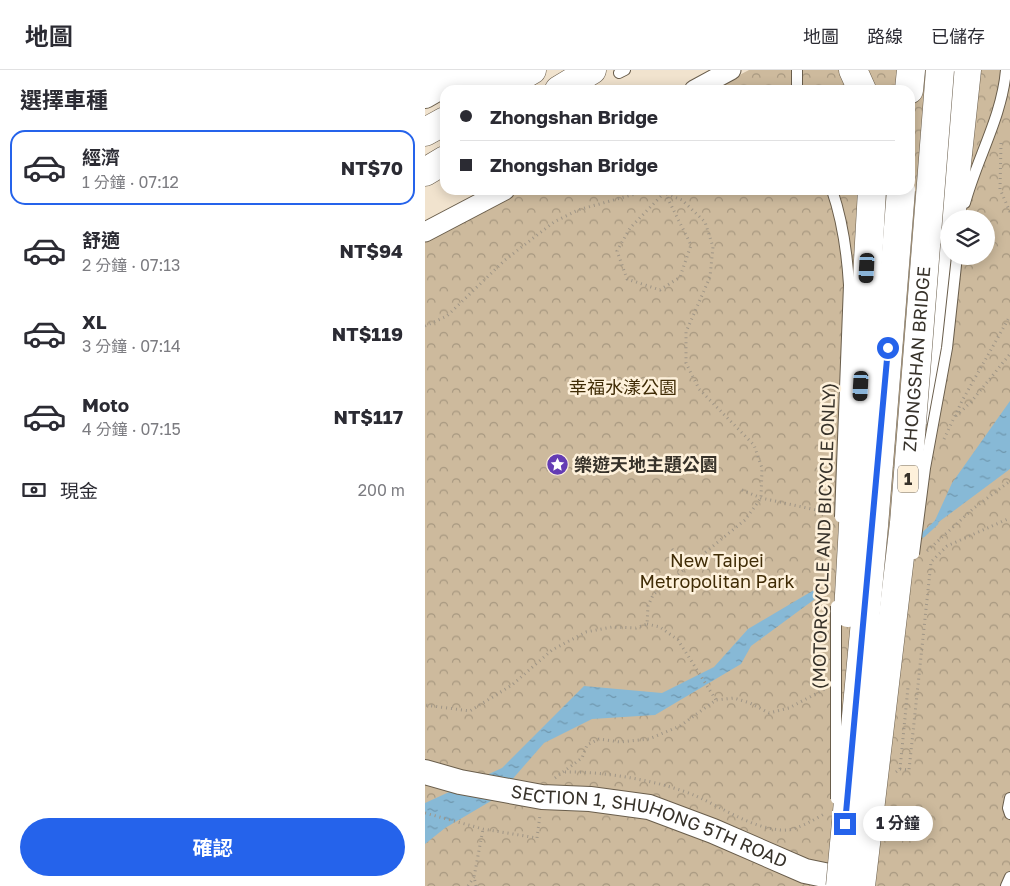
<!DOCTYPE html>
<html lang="zh-TW">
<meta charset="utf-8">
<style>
:root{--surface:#fff;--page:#f2f2f3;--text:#2b2b33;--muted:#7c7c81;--line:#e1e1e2;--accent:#2563eb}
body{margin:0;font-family:"Golos Text","Noto Sans TC",sans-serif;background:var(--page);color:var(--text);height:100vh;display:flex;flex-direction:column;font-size:19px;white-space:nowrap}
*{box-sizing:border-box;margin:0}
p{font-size:16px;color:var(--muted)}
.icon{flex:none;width:28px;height:28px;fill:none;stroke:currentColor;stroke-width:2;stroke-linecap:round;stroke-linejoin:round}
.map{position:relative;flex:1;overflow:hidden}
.details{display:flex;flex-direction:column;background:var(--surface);width:425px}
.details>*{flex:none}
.guide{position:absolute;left:15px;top:15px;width:475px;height:110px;border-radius:15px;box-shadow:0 2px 12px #0003;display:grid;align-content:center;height:110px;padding:0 20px;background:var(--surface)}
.tools{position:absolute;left:515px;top:140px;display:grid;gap:10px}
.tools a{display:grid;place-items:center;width:55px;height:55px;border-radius:50%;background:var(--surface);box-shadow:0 2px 12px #0003;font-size:25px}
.end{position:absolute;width:22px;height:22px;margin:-11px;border:6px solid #2563eb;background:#fff;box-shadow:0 0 0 2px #fff}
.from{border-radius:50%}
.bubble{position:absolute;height:35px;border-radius:18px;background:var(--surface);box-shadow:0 2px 12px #0003;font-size:16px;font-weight:700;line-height:35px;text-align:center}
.car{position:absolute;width:15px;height:30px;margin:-15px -8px;border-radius:6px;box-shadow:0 0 4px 1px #0007;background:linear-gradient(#222 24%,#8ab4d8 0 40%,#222 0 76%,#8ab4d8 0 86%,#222 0)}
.guide b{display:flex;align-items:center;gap:18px;height:48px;font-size:19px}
.guide b+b{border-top:1px solid var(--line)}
.guide i{width:12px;height:12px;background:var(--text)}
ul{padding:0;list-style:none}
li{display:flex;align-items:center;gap:15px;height:75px;margin:0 10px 8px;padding:0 10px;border:2px solid transparent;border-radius:15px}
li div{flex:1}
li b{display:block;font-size:19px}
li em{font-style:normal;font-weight:700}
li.selected{border-color:var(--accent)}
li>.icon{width:45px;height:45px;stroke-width:1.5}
h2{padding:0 20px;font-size:22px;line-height:60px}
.pay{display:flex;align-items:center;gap:12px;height:55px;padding:0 20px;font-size:19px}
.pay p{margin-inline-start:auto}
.button{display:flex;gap:10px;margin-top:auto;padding:10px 20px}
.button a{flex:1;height:58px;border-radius:30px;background:var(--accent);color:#fff;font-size:20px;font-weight:700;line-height:58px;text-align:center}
header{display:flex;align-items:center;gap:30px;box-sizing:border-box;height:70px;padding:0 25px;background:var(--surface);border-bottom:1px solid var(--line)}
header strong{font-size:24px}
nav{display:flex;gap:28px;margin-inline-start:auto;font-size:18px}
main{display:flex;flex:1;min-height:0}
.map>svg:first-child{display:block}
</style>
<header>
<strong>地圖</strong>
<nav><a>地圖</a><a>路線</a><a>已儲存</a></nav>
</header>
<main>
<section class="details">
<h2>選擇車種</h2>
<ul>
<li class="selected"><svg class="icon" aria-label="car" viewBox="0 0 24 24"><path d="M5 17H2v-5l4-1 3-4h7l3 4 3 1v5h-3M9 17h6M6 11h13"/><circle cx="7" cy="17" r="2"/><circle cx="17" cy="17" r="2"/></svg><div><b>經濟</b><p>1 分鐘 · 07:12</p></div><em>NT$70</em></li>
<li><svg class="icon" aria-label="car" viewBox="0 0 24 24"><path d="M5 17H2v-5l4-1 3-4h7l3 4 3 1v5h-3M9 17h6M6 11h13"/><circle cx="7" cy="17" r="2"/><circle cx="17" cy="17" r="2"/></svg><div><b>舒適</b><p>2 分鐘 · 07:13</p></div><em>NT$94</em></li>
<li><svg class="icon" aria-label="car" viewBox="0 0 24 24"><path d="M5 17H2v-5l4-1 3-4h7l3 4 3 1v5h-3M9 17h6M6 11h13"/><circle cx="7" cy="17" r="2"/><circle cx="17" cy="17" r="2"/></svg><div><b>XL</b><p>3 分鐘 · 07:14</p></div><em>NT$119</em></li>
<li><svg class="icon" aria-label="car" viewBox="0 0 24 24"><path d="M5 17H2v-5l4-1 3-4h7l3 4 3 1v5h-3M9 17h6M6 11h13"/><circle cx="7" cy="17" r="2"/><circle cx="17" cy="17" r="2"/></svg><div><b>Moto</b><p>4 分鐘 · 07:15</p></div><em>NT$117</em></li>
</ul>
<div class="pay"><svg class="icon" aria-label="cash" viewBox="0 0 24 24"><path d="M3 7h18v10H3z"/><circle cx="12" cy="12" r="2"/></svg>現金<p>200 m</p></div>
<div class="button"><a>確認</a></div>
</section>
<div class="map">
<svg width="585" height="816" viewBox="0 0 585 816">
<defs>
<pattern id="forest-crowns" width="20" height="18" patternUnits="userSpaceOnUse" patternTransform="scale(1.25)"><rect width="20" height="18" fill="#cdba9d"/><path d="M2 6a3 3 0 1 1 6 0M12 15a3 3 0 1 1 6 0" fill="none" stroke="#a79880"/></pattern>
<pattern id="water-ripples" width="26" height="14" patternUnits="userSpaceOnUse" patternTransform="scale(1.25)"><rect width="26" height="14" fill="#87b9d6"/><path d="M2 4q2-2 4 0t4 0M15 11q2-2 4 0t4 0" fill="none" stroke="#6f97ae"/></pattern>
</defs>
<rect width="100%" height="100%" fill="#f1e3ce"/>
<path fill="url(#forest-crowns)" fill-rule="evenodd" d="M324,0H585V816H0V164L88,120H485V20H286ZM524,149H561V186H524Z"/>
<path fill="url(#water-ripples)" d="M585,331V399L507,457L527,413Z
M394,517V526L326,576L316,594L230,645L167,649L119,673L71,728L20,758L0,774V733L77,698L159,616L237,623L289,597L323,559Z"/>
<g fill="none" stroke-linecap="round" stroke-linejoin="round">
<path stroke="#87b9d6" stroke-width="5" d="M498,465L511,453"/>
<defs>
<path id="service" d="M194,3L200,0
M372,20V0
M540,133C552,88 577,47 581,0
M585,728L583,738L585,744
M581,816L585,807"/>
<path id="minor" d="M269,20L306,0
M0,162L80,120"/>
<g id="tertiary">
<path d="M0,26L45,0"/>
<path id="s1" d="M0,702L35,712L117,727L165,729L224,737L288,761L380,801L433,812"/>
</g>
<path id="trunk" d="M428,0L437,20
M0,10L18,0
M44,20L78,0
M73,20L107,0
M134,20L167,0
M484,20L486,0
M0,62L20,51
M0,102L20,90
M526,149L542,0
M498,341L513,254L524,166"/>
</defs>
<use href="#service" stroke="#695d4b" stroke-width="12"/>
<use href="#minor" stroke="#695d4b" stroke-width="21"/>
<use href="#tertiary" stroke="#695d4b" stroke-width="26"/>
<use href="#trunk" stroke="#695d4b" stroke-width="29"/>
<path stroke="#9f9586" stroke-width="3" stroke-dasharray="1 4" stroke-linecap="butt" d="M576,73L575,119L585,142
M240,123L266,175L255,207L235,220L202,209L192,181L205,158L242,120
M0,256L22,246L80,190L129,152L153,140L217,122L239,123L257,130L280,152L288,177L285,207L261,262V293L274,319L329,375L337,398L336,428L320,450L228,525L223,536L222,554L211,558L187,557L161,562L127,580L87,615L45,641L0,635
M531,346L546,332L585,284
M519,369L537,331L585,246
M317,420L336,428L405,443
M247,479L264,496
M502,481L549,438L585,411
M222,554L235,557L253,570L291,630
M475,699L483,617
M140,702C178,701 236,711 271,726C298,738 325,757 355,760C370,762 388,750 401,743
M471,702L475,699L484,700L506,492L522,476L585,448
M130,708L157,688L162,675L174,669L195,672L224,669L255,656L291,630L309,628L325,633L344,643L364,638L400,619
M0,743L58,759L112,768L115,745
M43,816L49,807
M51,816L49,807L58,759"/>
<use href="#service" stroke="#fff" stroke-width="10"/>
<use href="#minor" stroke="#fff" stroke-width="19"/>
<use href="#tertiary" stroke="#fff" stroke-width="24"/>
<use href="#trunk" stroke="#fff" stroke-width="28"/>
<defs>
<path id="service-bridge" d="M407,120C418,152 422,182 424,215L415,447
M489,484L500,398L522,278L532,186
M411,729V536"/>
<g id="trunk-bridge">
<path d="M423,543L447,120"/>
<path d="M415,816L449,456L476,120"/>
<path id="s2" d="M436,816L479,453L515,0"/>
</g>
</defs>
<use href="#service-bridge" stroke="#695d4b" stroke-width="12" stroke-linecap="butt"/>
<use href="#trunk-bridge" stroke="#695d4b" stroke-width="29" stroke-linecap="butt"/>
<use href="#service-bridge" stroke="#fff" stroke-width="10"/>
<use href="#trunk-bridge" stroke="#fff" stroke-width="28"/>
</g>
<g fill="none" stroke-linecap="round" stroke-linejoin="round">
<path stroke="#2563eb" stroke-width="6" d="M420,754L463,278"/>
</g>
<defs>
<symbol id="sight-disc" viewBox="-11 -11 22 22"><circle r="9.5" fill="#643cb4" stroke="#fef1db"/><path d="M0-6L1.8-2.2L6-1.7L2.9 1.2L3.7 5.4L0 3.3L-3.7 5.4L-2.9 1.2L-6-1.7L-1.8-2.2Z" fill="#fff"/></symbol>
</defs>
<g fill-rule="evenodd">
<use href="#sight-disc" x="120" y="382" width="25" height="25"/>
</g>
<g text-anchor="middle" stroke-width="5" stroke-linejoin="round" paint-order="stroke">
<rect fill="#fef1db" stroke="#736b5f" stroke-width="1" x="473" y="395.5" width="20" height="27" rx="4"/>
<g font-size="16" font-weight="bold" fill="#37322a">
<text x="483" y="415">1</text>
</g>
<g font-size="18" fill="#37322a" stroke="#fef1db">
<text dy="6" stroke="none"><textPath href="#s2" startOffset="530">ZHONGSHAN BRIDGE</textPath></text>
<text transform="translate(399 466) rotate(-88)" y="6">(MOTORCYCLE AND BICYCLE ONLY)</text>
<text dy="6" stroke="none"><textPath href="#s1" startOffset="232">SECTION 1, SHUHONG 5TH ROAD</textPath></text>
</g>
<g font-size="18" fill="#402c06" stroke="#fef1db">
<text x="198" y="324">幸福水漾公園</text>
<text x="292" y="497">New Taipei<tspan x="292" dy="21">Metropolitan Park</tspan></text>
</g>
<g font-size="18" font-weight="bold" fill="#37322a" stroke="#fef1db" text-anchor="start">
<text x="149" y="401">樂遊天地主題公園</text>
</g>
</g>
</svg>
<div class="tools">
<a><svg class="icon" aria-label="layers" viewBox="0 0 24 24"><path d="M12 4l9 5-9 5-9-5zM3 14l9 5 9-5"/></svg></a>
</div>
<i class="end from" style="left:463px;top:278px"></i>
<i class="end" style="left:420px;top:754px"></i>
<div class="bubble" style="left:438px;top:736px;width:70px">1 分鐘</div>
<i class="car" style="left:442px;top:198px;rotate:183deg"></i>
<i class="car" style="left:436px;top:316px;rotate:183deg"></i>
<div class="guide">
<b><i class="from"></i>Zhongshan Bridge</b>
<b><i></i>Zhongshan Bridge</b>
</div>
</div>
</main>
